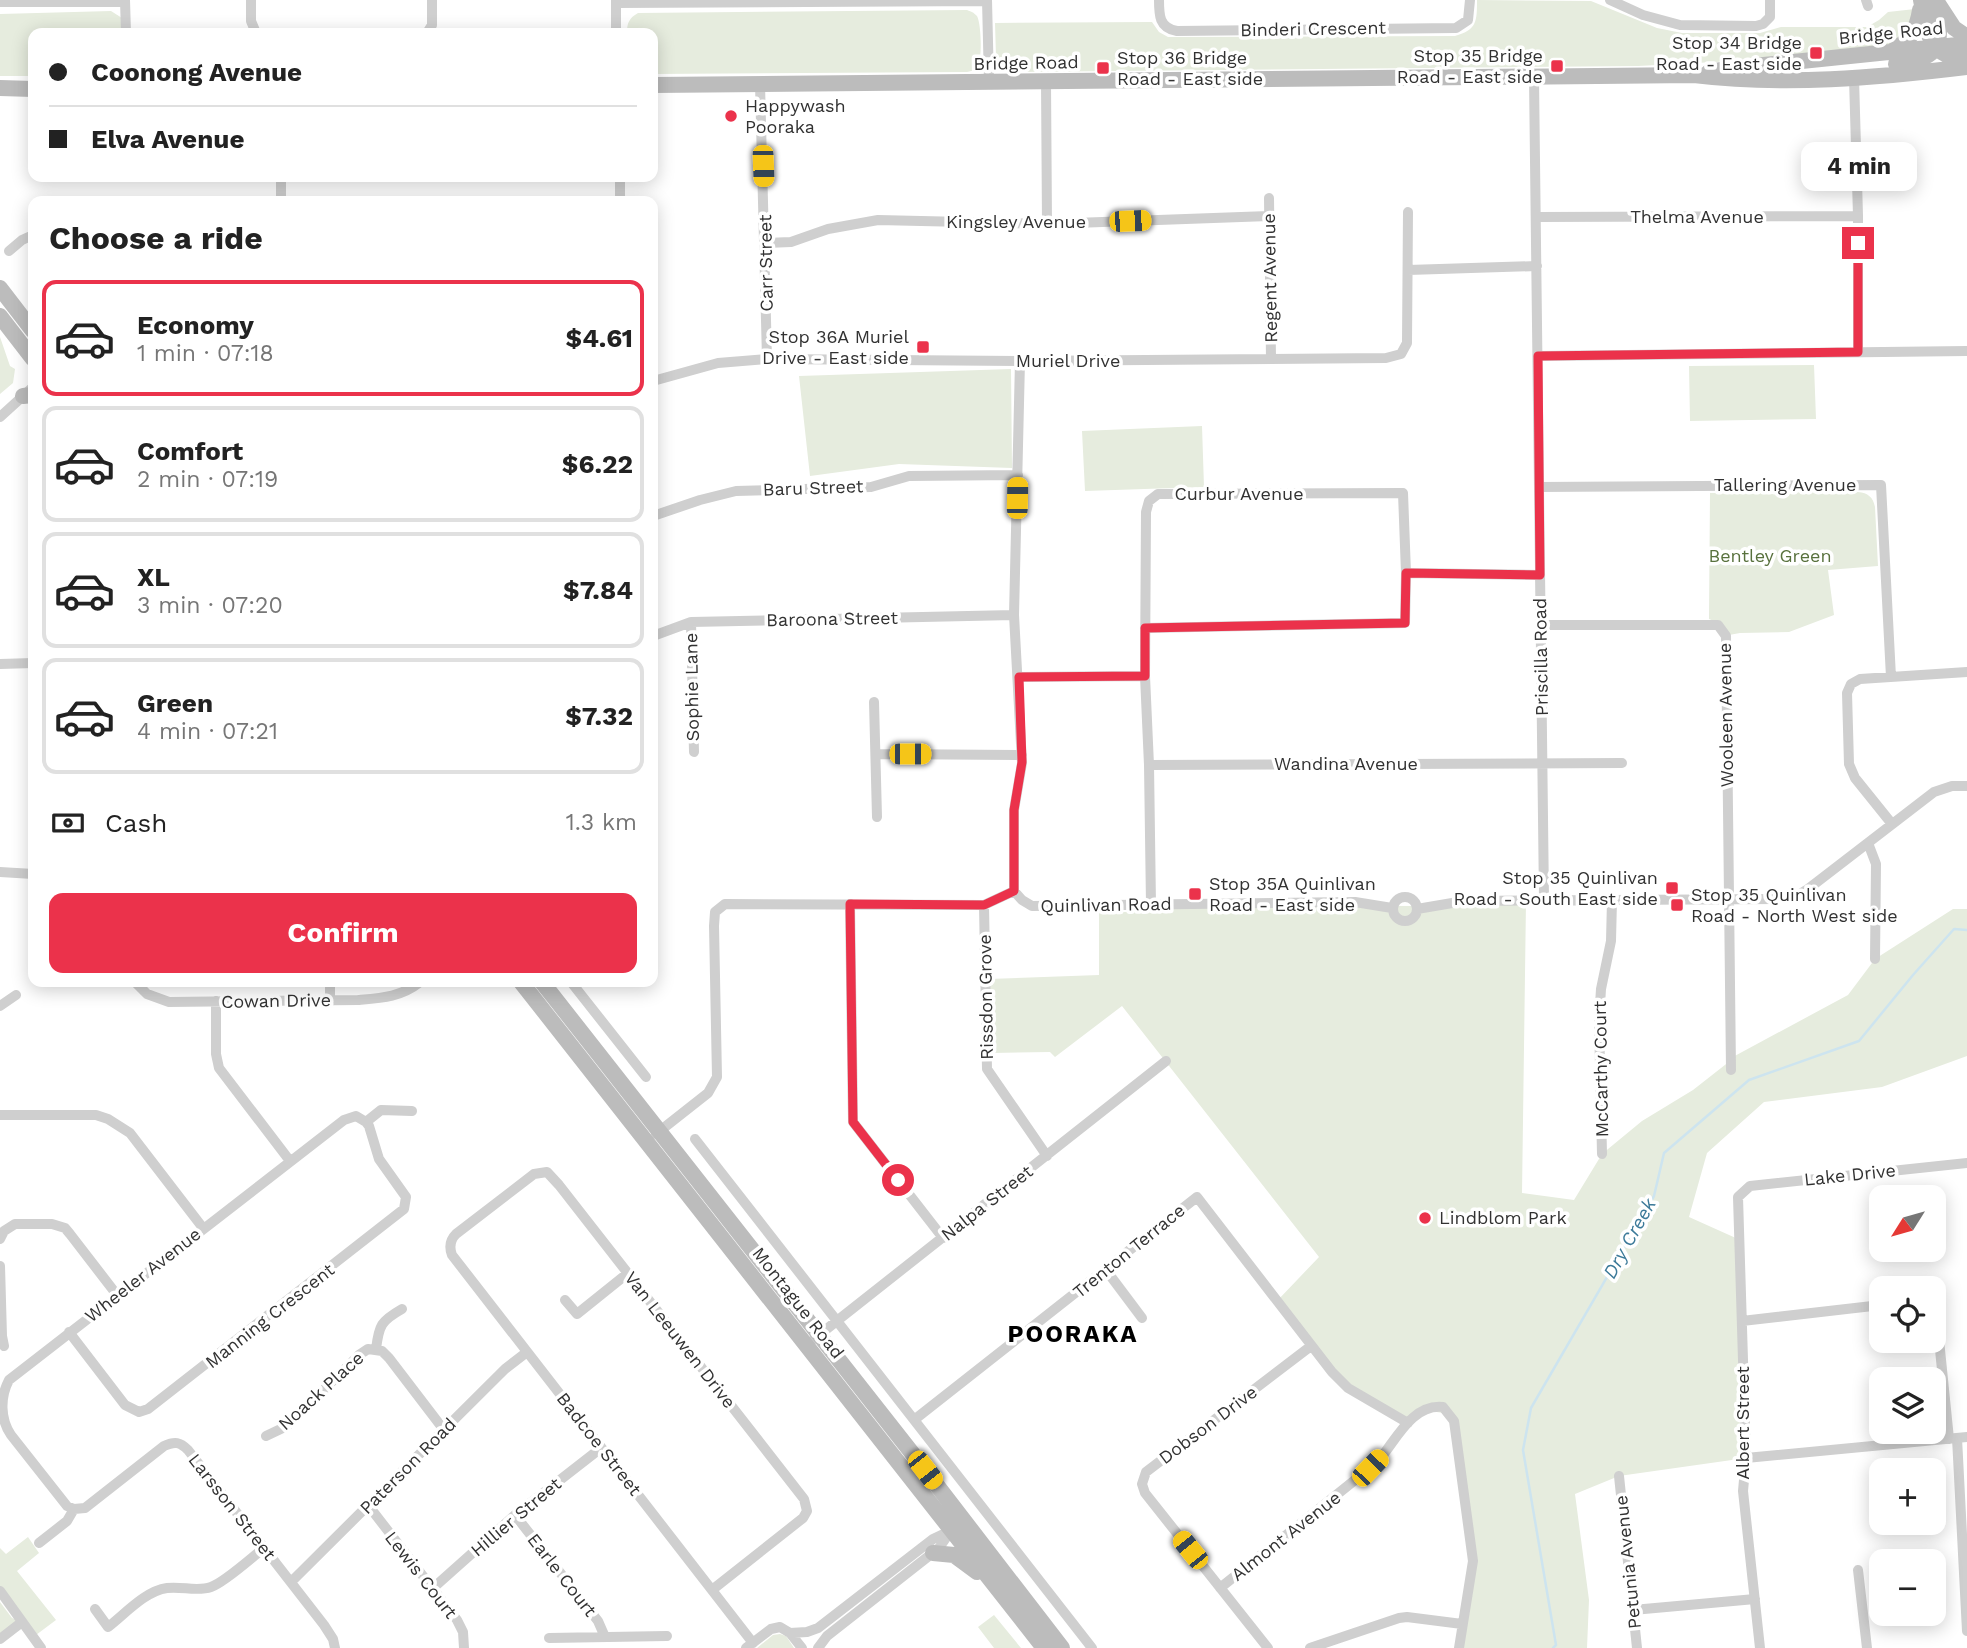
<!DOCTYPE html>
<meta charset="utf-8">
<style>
:root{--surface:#fff;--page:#f2f2f2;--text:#222;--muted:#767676;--line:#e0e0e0;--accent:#eb324b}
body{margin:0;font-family:"Work Sans",sans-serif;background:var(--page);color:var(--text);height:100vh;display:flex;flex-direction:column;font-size:26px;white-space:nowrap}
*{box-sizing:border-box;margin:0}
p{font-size:23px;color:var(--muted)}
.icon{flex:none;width:38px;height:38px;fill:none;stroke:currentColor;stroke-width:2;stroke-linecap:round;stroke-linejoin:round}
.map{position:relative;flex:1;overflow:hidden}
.sheet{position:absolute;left:28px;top:196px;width:630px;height:791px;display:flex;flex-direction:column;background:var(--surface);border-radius:14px;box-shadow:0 4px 18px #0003}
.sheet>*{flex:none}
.hud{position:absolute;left:28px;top:28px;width:630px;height:154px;border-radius:14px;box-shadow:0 4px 18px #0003;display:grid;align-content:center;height:154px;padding:0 21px;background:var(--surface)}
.needle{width:46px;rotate:233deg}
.buttons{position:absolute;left:1869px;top:1185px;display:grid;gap:14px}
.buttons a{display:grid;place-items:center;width:77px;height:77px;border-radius:14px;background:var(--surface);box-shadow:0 4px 18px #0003;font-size:35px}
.end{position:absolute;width:32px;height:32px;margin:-16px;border:9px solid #eb324b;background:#fff;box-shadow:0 0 0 4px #fff}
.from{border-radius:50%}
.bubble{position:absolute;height:49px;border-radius:14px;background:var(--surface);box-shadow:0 4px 18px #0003;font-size:23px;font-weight:700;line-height:49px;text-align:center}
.car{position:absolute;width:21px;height:42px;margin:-21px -10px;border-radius:9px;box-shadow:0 0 5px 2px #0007;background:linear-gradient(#f5c518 24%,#345 0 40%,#f5c518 0 76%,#345 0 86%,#f5c518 0)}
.hud b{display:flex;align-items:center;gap:24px;height:66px;font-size:26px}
.hud b+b{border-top:2px solid var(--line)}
.hud i{width:18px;height:18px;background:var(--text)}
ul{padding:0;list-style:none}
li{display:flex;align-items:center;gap:21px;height:116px;margin:0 14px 10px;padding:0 7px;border:4px solid var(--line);border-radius:14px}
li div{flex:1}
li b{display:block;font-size:26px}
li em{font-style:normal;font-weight:700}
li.current{border-color:var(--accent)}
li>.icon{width:63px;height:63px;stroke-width:1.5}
h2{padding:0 21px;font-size:32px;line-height:84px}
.pay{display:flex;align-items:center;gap:18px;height:77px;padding:0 21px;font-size:26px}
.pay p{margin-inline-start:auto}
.primary-button{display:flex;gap:14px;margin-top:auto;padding:14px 21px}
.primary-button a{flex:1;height:80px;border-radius:14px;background:var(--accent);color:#fff;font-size:28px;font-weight:700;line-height:80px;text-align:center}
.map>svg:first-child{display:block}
</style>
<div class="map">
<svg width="1967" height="1648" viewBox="0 0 1967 1648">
<rect width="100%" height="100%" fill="#fff"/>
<path fill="#e6ecde" d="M1477,0L1591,1L1657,28L1682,33H1760L1781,27H1867L1879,20L1888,12L1915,9L1908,35L1887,46L1754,60L1638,66L1010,72L1002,70L996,57L995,23L1152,22L1159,32L1168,37L1455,36C1477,30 1477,21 1477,0Z
M967,10C972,12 973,12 977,16C981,23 982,54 979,62C977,69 973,71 967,72L653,74V33H627C627,23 629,18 638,13Z
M111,11L122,18V33H33V76H0V14Z
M440,28L610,29V33H439Z
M0,337L10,366L15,369L13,383L0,394Z
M1814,365L1816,419L1690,421L1689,366Z
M1011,369L1012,468L899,464L810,476L799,376Z
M1202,426L1204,487L1085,491L1082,431Z
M1858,492C1868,493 1873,497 1875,507L1878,566L1828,570L1834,615L1789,632L1740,633L1729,635L1719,623L1709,619L1710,493Z
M1526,901L1522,1193L1574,1200L1602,1154L1642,1121L1693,1090L1730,1061L1731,1058L1848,995L1875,959L1953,909H1967V1056L1882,1087L1764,1102L1707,1153L1689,1217L1738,1239L1746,1458L1619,1476L1575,1494L1589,1600L1587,1648H1459L1473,1561L1450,1414L1423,1410L1408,1423L1332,1372L1277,1301L1319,1257L1122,1006L1055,1057L1050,1052L991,1053L988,979L1099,975V913L1151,911V905L1417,906Z
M28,1537L39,1553L17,1571L56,1620L36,1635L0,1588V1548L6,1554Z
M0,1602L12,1618L22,1622L0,1639Z
M994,1615L1021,1648H994L978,1627Z
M780,1634L786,1636L794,1648H757L773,1635Z"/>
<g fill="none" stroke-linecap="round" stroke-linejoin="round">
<path stroke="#cde4ef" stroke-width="2.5" d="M1553,1648L1556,1645L1523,1450L1531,1408L1654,1196L1664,1153L1749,1080L1859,1041L1913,975L1954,929L1967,930"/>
<path stroke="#cfcfcf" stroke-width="10" d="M125,0L126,33
M251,0V21L256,33
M987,0L989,83
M1159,0C1159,15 1159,28 1177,31L1456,28L1468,20L1470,0
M1610,0L1643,15L1680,25L1756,26L1763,24L1770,17V0
M1866,0L1868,6
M0,2H125
M616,3L987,1
M427,33L432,25V0
M616,33V0
M1534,78L1544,900
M1854,78L1858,216V352
M1046,82L1047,224
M760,84L767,359
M281,177V201
M620,177V201
M1269,198L1271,359
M1537,217L1858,216
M766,243L791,242L828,229L878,220L1047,224L1269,216
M9,251L22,240L33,235
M1408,270L1537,266
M1538,356L1967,351
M653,381L718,363L767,359L1020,361L1386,358L1401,354L1407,343L1408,212
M0,417L33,387
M1539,487L1881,485L1891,677
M653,516L700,500L736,491L871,487L909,476L1018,475
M1406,573L1540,575
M33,619V647
M691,622L694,752
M1541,625H1718L1726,636L1731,1070
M1145,628L1405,623L1406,573L1403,493L1158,494L1149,501L1146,512L1145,676L1149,765L1151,905
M653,636L691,622L1014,615
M0,664L33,663
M1019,677L1145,676
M874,702L877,817
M877,754L1022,755
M1149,765L1622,763
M1892,824L1855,778L1849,764L1847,693L1851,684L1860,679L1967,672
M1868,843L1876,864L1875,959
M0,872L33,874
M1014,891V810L1022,763L1014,615L1020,361
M1014,891L1022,900L1032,906L1355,902L1392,908
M1393 909a12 12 0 1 1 24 0a12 12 0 1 1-24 0Z
M850,904L853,1122L943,1238
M984,905L987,1069L1047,1156
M1417,909L1464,901L1782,899L1795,897L1808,889L1934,792L1952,786H1967
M135,982L147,994L169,1002L358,1000C382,998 401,997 420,982
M330,982V1000
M571,982L646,1077
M216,1001V1054L219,1068L290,1161
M0,1006L16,995
M0,1115H96L108,1119L130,1133L203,1228
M656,1134L708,1093L717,1077L714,926L715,912L725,904L984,905L1014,891
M695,1139L1092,1648
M1602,1154L1599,1021L1601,989L1611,941L1612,900
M0,1239L4,1231L15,1224H52L65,1228L70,1234L117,1295
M0,1266L2,1336L4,1346
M1106,1270L1142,1318
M565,1300L577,1314L628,1273
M1934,1311L1937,1320L1949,1439
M1742,1321L1881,1305
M69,1332L125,1405L139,1412L148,1409L404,1209L406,1197L379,1159L369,1126L366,1122
M814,1339L1166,1061
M376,1349C379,1325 381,1321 402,1309
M914,1420L1197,1197L1332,1372L1348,1388L1408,1423
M266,1436L287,1426L359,1355L368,1349L382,1351L389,1358L444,1430
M1957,1438L1967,1631
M1746,1458L1967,1437
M1619,1476L1637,1648
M368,1505L457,1620L463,1632L464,1648
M74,1509L67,1506L11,1435C0,1419 0,1397 9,1380L344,1120L356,1116L366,1122L381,1110L412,1111
M515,1515L598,1621L605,1637
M39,1543L67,1521L74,1509L85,1508L164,1446C175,1441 180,1442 188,1450L324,1625L333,1639L335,1648
M1858,1570L1867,1648
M291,1582L505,1369L527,1352
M1220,1588L1370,1468C1376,1463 1382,1457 1386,1451C1400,1432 1416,1404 1443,1407L1454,1421L1473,1561L1459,1648
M432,1589L515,1515L601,1448
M712,1590L803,1518L807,1511L804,1499L559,1185L547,1172L534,1174L456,1234C450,1240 449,1247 452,1255L753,1643
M0,1591L41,1648
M95,1609L108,1627C125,1614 145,1591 167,1588C182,1586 197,1592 211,1587C225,1582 251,1558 264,1548
M1633,1610L1755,1599
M790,1633L807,1632L818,1628L933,1539L952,1530
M549,1638L667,1636
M0,1639L22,1622
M746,1648L771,1629L780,1627L790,1633L802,1648
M818,1648L827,1636L939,1548L950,1532
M1268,1648L1145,1493L1142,1484L1146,1472L1311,1346
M1310,1648L1399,1618L1407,1617L1462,1624
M1760,1648L1743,1491L1746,1458L1738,1197L1750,1186L1967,1163"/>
<path stroke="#bcbcbc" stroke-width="16" d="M1921,0C1927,31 1928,58 1967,59
M1939,5L1954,28L1967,37
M1891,52C1909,41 1917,31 1920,10
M1896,64C1946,58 1941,42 1936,0
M1709,72L1734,68L1967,44
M653,85L1694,75C1784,86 1877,78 1967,67
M0,88L33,89
M0,288L33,331
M0,316L33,359
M23,396L33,395
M521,982L1044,1648
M542,982L912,1453L1062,1648
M933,1553L954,1555L977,1572"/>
</g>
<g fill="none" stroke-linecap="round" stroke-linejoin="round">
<path stroke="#eb324b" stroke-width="9" d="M898,1180L853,1122L850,904L984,905L1014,891V810L1022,762L1019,677L1145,676V628L1405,623L1406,573L1540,575L1538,356L1858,352V243"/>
</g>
<g fill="#eb324b" stroke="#fff" stroke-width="2.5">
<rect x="1809" y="46" width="14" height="14" rx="3.5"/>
<rect x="1550" y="59" width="14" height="14" rx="3.5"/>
<rect x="1096" y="61" width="14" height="14" rx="3.5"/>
<circle cx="731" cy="116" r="7"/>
<rect x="916" y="340" width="14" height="14" rx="3.5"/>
<rect x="1665" y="881" width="14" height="14" rx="3.5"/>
<rect x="1188" y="887" width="14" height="14" rx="3.5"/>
<rect x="1670" y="898" width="14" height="14" rx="3.5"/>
<circle cx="1425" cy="1218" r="7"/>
</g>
<g text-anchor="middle" stroke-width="7" stroke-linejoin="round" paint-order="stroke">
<g font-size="18" fill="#323232" stroke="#fff">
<text transform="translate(1313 29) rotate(-1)" y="6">Binderi Crescent</text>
<text transform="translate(1891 33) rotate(-6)" y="6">Bridge Road</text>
<text transform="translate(1026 63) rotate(-1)" y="6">Bridge Road</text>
<text x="1697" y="223">Thelma Avenue</text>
<text x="1016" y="228">Kingsley Avenue</text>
<text transform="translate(766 263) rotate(-91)" y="6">Carr Street</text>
<text transform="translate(1270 278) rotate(-91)" y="6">Regent Avenue</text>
<text x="1068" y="367">Muriel Drive</text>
<text x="1785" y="491">Tallering Avenue</text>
<text transform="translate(813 488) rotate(-2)" y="6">Baru Street</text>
<text x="1239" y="500">Curbur Avenue</text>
<text transform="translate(832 619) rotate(-1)" y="6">Baroona Street</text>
<text transform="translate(1541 657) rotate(-91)" y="6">Priscilla Road</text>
<text transform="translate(692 687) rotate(-91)" y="6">Sophie Lane</text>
<text transform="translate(1726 715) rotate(-91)" y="6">Wooleen Avenue</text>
<text x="1346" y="770">Wandina Avenue</text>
<text transform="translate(1106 905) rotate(-1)" y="6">Quinlivan Road</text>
<text transform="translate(986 997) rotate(-91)" y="6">Rissdon Grove</text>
<text transform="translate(276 1001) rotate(-1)" y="6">Cowan Drive</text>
<text transform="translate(1601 1069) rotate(-91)" y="6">McCarthy Court</text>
<text transform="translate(1850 1175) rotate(-6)" y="6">Lake Drive</text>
<text transform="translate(987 1203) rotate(-38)" y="6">Nalpa Street</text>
<text transform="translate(1129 1251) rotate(-39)" y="6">Trenton Terrace</text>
<text transform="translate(143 1275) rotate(-38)" y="6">Wheeler Avenue</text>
<text transform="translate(798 1303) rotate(52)" y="6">Montague Road</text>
<text transform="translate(270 1316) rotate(-38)" y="6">Manning Crescent</text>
<text transform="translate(680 1340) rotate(52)" y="6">Van Leeuwen Drive</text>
<text transform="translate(321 1391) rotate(-42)" y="6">Noack Place</text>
<text transform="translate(1743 1423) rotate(-90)" y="6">Albert Street</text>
<text transform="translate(1208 1425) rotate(-37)" y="6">Dobson Drive</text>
<text transform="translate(599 1444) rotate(52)" y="6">Badcoe Street</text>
<text transform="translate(408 1466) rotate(-45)" y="6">Paterson Road</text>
<text transform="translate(232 1507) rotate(52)" y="6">Larsson Street</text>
<text transform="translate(516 1517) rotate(-40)" y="6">Hillier Street</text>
<text transform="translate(1286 1536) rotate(-38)" y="6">Almont Avenue</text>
<text transform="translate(1628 1562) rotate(-96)" y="6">Petunia Avenue</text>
<text transform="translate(421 1575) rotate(52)" y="6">Lewis Court</text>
<text transform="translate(562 1575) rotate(52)" y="6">Earle Court</text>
</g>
<g font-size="18" fill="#323232" stroke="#fff" text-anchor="start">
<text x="1802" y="49" text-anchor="end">Stop 34 Bridge<tspan x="1802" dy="21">Road - East side</tspan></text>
<text x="1543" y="62" text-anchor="end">Stop 35 Bridge<tspan x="1543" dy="21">Road - East side</tspan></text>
<text x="1117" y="64">Stop 36 Bridge<tspan x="1117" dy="21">Road - East side</tspan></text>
<text x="745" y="112">Happywash<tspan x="745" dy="21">Pooraka</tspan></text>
<text x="909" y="343" text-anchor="end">Stop 36A Muriel<tspan x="909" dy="21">Drive - East side</tspan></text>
<text x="1658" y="884" text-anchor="end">Stop 35 Quinlivan<tspan x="1658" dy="21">Road - South East side</tspan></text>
<text x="1209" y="890">Stop 35A Quinlivan<tspan x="1209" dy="21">Road - East side</tspan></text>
<text x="1691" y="901">Stop 35 Quinlivan<tspan x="1691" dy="21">Road - North West side</tspan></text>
<text x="1439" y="1224">Lindblom Park</text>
</g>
<g font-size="18" fill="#58713d" stroke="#fff">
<text x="1770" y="562">Bentley Green</text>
</g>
<g font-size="19" font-style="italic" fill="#3c7a99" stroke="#fff">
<text transform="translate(1629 1238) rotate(-61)" y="7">Dry Creek</text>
</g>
<g font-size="24" font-weight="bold" letter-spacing="2" fill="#000" stroke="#fff">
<text x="1073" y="1342">POORAKA</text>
</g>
</g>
</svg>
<div class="buttons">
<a><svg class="needle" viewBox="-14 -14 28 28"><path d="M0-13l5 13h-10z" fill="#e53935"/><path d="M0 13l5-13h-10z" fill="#767676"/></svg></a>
<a><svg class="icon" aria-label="locate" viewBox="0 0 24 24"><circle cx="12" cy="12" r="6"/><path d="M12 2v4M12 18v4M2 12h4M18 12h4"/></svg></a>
<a><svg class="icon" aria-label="layers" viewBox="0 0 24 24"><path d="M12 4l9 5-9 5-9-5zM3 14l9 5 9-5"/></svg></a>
<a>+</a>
<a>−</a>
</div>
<i class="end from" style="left:898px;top:1180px"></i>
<i class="end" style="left:1858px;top:243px"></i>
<div class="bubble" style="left:1801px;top:142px;width:116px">4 min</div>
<i class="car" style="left:763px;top:166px;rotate:178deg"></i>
<i class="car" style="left:1130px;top:221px;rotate:88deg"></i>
<i class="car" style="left:1017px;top:498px;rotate:1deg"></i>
<i class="car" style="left:910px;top:754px;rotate:90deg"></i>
<i class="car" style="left:1370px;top:1468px;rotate:44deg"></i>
<i class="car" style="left:925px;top:1470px;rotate:142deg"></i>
<i class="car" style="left:1190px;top:1550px;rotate:321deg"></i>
<div class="hud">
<b><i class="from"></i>Coonong Avenue</b>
<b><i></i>Elva Avenue</b>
</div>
<section class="sheet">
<h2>Choose a ride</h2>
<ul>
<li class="current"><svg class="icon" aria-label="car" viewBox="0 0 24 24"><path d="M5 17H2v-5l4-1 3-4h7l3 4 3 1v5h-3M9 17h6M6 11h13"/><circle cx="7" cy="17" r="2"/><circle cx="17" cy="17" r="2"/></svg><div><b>Economy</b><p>1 min · 07:18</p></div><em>$4.61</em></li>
<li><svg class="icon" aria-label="car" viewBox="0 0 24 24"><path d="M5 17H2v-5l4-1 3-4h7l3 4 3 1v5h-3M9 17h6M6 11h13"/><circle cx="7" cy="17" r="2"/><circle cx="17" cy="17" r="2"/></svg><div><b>Comfort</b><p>2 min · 07:19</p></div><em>$6.22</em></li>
<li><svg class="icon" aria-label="car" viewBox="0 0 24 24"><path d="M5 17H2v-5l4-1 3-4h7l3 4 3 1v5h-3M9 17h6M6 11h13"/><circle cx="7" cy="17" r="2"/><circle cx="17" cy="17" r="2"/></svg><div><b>XL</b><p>3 min · 07:20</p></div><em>$7.84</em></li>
<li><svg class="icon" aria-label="car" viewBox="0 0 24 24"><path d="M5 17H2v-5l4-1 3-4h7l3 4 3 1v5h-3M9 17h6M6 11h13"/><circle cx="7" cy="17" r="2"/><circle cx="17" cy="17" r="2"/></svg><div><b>Green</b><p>4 min · 07:21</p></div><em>$7.32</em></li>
</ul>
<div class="pay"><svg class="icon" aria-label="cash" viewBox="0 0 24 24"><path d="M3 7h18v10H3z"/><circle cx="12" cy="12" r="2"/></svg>Cash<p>1.3 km</p></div>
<div class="primary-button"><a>Confirm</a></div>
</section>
</div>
